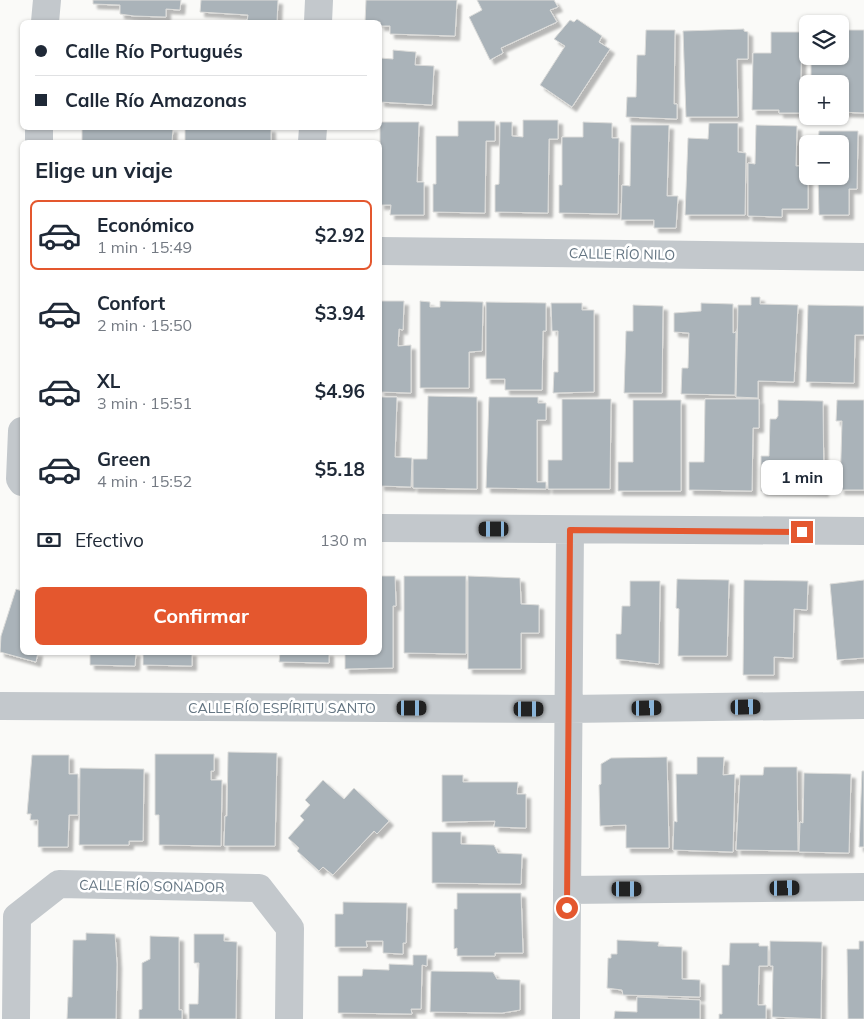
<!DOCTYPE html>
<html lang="es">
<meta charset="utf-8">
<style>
:root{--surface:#fff;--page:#f2f2f3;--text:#1f2937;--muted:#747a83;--line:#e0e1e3;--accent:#e4572e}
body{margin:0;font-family:Mulish,sans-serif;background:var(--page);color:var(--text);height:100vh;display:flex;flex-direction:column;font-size:19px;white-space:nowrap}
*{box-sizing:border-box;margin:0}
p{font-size:16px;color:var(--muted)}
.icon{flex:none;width:28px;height:28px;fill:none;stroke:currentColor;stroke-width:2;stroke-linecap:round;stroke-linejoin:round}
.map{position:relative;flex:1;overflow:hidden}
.side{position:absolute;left:20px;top:140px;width:362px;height:515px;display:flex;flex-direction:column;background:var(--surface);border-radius:8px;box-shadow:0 1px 4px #0004}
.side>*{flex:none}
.banner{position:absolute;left:20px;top:20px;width:362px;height:110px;border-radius:8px;box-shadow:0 1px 4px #0004;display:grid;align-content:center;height:110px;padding:0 15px;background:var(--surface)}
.buttons{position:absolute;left:799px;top:15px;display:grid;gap:10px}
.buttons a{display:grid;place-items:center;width:50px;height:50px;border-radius:8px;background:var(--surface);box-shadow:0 1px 4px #0004;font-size:25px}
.end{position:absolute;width:22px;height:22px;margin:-11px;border:6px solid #e4572e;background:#fff;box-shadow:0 0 0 2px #fff}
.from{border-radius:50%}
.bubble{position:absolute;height:35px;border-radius:8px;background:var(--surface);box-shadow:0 1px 4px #0004;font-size:16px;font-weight:700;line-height:35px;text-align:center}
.car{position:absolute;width:15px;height:30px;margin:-15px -8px;border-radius:6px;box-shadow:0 0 4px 1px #0007;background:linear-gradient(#222 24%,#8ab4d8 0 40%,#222 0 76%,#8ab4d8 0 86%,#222 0)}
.banner b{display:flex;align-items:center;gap:18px;height:48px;font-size:19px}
.banner b+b{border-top:1px solid var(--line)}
.banner i{width:12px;height:12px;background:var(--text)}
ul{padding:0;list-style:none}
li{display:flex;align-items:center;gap:15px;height:70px;margin:0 10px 8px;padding:0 5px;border:2px solid transparent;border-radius:8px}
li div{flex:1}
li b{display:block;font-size:19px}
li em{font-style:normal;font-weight:700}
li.active{border-color:var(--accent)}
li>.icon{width:45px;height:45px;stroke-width:1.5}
h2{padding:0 15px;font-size:22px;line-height:60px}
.pay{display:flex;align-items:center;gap:12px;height:55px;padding:0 15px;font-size:19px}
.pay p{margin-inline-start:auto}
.cta{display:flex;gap:10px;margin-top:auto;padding:10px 15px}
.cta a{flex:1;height:58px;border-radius:8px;background:var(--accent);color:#fff;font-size:20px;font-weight:700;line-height:58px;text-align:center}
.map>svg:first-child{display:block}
</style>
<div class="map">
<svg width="864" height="1019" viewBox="0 0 864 1019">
<defs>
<filter id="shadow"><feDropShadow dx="4.5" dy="4.5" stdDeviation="1" flood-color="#0004"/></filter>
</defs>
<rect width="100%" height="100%" fill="#fafaf8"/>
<path fill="#aab3b9" stroke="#dcdcda" filter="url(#shadow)" d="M93,0H181L180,10L166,9V17L134,16L120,14V5L93,4Z
M201,0H278L277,22H247L248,15L200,12Z
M366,0H457L455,36L390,34V26H380V22H365Z
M477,0H554L558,7L550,10L557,22L501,48L503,53L490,60L469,17L482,10Z
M577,19L602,36L599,42L610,49L572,107L540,85L565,46L554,39L570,20L574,22Z
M744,29V31L748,32V59H737L738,117H686L683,31Z
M646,30H675L674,104H677V119L626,117L627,97H636L637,55H645Z
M840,30H864V113L840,112V84H811V56H840Z
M771,32H802L800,113H779V110H752L753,53H771Z
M393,50L416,52L415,65L434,66L432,105L380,102V58L393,59Z
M523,120H558V139H549L548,213L495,212V185L499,184L500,122H512V136L523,137Z
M458,121H495V141H486L485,213L433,212V184H436V136H458Z
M380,122H419L417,182H424V215H390L391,205H380Z
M583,122L612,123V138H619L618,214L559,213V185H562V137H583Z
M709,123H738V152L746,153L745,215H685L688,138L708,139Z
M631,125H669L667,196H678L676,228H654V220H621L622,185L630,186Z
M756,125L797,126L796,166H808V209H782V217L748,216V163L755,164Z
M82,128H173L172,142H82Z
M185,128H271V142H185Z
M819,131H858L857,189H849V215H819L818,176H840V144H818Z
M751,297H760V304L798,305L794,382L758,381V398L736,397L738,305H751Z
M380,301H404L403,330L399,329L398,346L411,345V393L380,392Z
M420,301L430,302V307H440V301L483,302L482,351L469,352V388H420Z
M486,302L546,303V331H543L542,390H505V379H486Z
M551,303H582V310H594V392L553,393L554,372H558V331H552Z
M701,303L733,304V333L736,332L735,395L681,394L682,368H688L689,333L674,332V313L701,311Z
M633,305L663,306L662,393H624L626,331H633Z
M808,305L864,306V335H855L854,383L806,382Z
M428,396L477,397V489L413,488V459H427Z
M380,397H397L395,457L412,458L411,487L380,486Z
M489,397H538V403H546V420H537V482H546V489L486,488Z
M562,399H611L610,489H548V460H562Z
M705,399H759V428H753L752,491L689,490V462H704Z
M633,400H681V491H618V462H633Z
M778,400L823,401L824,492L761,491V456H769L770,419H776L778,416Z
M837,400H864V490H840L842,421H836Z
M380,576H395L396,606H393V668L345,669V652H380Z
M404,576H466V654L404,653Z
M468,576L520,578L521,604L539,605V633H521V669H468Z
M677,579L729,580L727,656H678L679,609L676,608Z
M744,580L808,581L807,610L794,609L793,658L774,657V675H743Z
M864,580V658L837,660L830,584Z
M630,581H660L659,664L616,659V634H621L622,606H630Z
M16,589L22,591V652H38L36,662L0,652L1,636Z
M90,652H136L135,666L90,665Z
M143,652H192V666L143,665Z
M280,652H329V663L279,662Z
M228,752L277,753L275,846H224L225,816H227Z
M155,754H214V771H211V780H222L221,846L159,845V815H155Z
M32,755H69V774H78V815H69L68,847H38V820H30L31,814H27Z
M667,757L669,848H626V825L600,826L599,785L601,784V764L611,758Z
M697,757H724L723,775L735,774L733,852L673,850L674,821L677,822L676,774H697Z
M764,767H797L798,851L736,850L740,775H763Z
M80,768L144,769L143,841H129V845H79Z
M862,771H864V847H859Z
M804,773L851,774L849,853L799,852L800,822L803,823Z
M442,775H463V782H518L517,794H526V828L494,827L495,821L442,822Z
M323,780L344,799L354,788L389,821L377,834L374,831L333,875L323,867L319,871L297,851L299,848L288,838L304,820L300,816L310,805L305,800Z
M432,832H461V844L494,845L498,853L522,854L521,884L432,883Z
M457,893H521L523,953H495V956H457V948L454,949V909H457Z
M343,902L407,903L406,943H403V954L383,953V941H366L367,947H335V914H343Z
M86,933L115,934L117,964L116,1019H67L68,997H72L73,940H86Z
M194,934H224V941L237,942L236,1019H189V1004H198L199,963H194Z
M150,936L179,937V1010H182V1019H139V1010L142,1009V963L150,959Z
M617,940L659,942L658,946L682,947V979L700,980V997L623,995L622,990L607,988L608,958H611V954H617Z
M770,941L822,942L821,1019L772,1017L773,966H770Z
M859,941H864V1019H848L847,949H859Z
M730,943H759V946H768V966H759L758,1005H766V1019H719V1014H722V965H729Z
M413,955H427V966L422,965L421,1009H411L412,1014L338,1013V976H362L363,969L389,970V964L413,965Z
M431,971L493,972L497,979L520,980V1010L502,1013L430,1012Z
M637,997L700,1000V1019H614L615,1011L637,1012Z"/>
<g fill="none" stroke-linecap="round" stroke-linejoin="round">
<path stroke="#c3c8cc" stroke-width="28" d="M45,22L47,0
M318,22L319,0
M39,142V128
M312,142L313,128
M380,251L864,257
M22,431L20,479L22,482
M380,528L864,531
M0,706L569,709L864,705
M567,890L864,887
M16,1019L17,917L59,884L259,888L290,928L289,1019
M566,1019L570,530"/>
</g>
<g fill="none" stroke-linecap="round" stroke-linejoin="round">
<path stroke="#e4572e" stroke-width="6" d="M567,908L570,530L802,532"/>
</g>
<g text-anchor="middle" stroke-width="5" stroke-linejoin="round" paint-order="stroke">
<g font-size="14" fill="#657683" stroke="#fff">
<text transform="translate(622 254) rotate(1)" y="5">CALLE RÍO NILO</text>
<text x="282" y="713">CALLE RÍO ESPÍRITU SANTO</text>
<text transform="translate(152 886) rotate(1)" y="5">CALLE RÍO SONADOR</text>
</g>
</g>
</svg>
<div class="buttons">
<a><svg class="icon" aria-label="layers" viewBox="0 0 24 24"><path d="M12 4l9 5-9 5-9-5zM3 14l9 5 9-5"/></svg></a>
<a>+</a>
<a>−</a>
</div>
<i class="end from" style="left:567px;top:908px"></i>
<i class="end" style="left:802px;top:532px"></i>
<div class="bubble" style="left:761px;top:460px;width:82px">1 min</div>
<i class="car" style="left:494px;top:529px;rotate:270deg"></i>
<i class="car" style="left:746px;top:707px;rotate:89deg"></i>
<i class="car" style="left:412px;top:708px;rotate:90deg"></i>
<i class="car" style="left:647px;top:708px;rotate:89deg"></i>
<i class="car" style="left:529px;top:709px;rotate:90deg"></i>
<i class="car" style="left:785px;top:888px;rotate:89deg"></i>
<i class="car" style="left:627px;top:889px;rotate:90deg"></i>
<div class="banner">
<b><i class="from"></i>Calle Río Portugués</b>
<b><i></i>Calle Río Amazonas</b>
</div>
<section class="side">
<h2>Elige un viaje</h2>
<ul>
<li class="active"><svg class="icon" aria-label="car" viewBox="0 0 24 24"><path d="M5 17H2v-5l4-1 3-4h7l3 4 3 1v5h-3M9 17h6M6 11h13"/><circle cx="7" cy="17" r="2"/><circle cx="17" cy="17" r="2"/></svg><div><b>Económico</b><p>1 min · 15:49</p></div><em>$2.92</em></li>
<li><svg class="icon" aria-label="car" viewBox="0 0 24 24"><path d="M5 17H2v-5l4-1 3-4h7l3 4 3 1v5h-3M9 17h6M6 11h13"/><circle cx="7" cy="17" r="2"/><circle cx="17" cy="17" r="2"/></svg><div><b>Confort</b><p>2 min · 15:50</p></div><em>$3.94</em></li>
<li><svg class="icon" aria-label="car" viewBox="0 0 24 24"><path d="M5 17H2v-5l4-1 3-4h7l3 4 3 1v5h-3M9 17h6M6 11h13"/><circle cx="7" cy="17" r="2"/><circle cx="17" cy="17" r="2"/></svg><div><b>XL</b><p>3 min · 15:51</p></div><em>$4.96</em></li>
<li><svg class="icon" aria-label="car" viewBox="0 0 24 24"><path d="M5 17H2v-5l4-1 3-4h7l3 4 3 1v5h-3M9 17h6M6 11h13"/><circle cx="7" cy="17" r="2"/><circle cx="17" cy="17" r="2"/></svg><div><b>Green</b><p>4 min · 15:52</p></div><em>$5.18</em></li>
</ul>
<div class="pay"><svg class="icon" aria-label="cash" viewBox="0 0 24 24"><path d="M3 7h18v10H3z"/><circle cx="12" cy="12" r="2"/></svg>Efectivo<p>130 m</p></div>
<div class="cta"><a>Confirmar</a></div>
</section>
</div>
